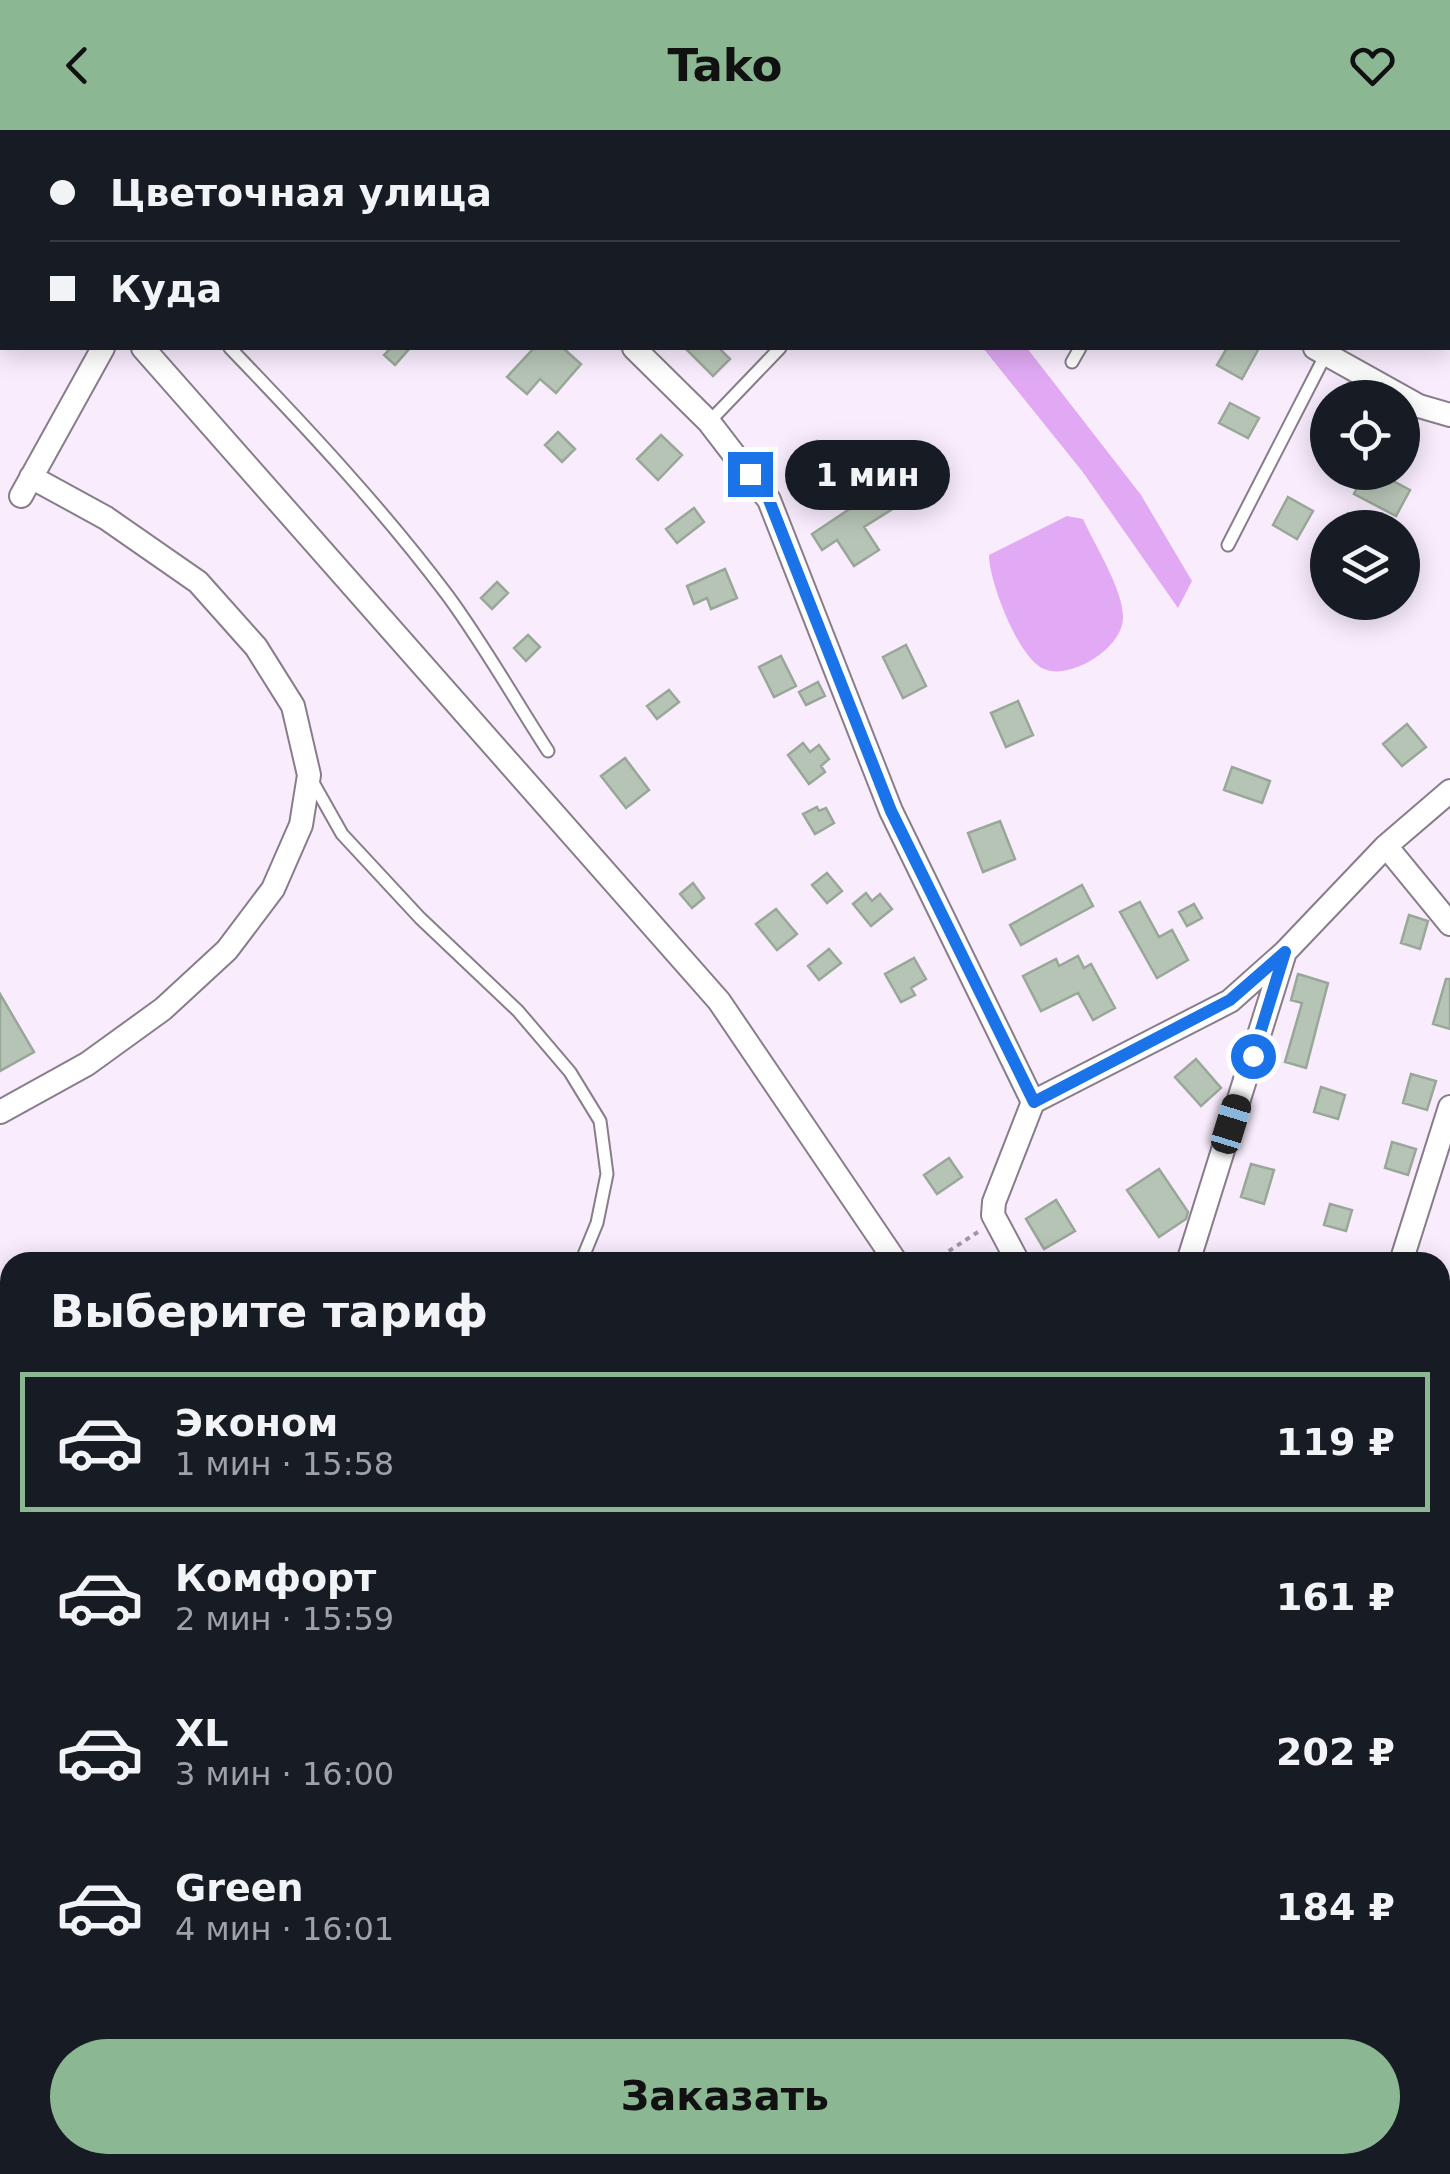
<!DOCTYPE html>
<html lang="ru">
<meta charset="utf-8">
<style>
:root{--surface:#171b24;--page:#242831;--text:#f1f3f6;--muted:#9ea1a6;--line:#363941;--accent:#8bb793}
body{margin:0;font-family:"DejaVu Sans",sans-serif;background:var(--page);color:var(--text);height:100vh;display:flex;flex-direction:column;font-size:38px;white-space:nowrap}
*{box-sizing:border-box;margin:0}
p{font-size:32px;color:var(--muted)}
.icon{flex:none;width:55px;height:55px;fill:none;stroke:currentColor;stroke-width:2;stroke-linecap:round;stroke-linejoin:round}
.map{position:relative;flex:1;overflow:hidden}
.details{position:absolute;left:0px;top:1122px;width:1450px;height:922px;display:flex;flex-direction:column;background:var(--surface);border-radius:30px 30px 0 0;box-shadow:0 5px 25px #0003}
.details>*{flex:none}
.banner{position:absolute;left:0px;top:0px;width:1450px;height:220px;box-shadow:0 5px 25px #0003;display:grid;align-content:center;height:220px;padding:0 50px;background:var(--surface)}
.controls{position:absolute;left:1310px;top:250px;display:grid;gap:20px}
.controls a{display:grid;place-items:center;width:110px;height:110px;border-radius:50%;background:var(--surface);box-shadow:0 5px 25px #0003;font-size:50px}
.end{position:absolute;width:45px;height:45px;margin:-22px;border:12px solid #1a73e8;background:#fff;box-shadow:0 0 0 5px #fff}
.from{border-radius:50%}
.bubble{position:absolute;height:70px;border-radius:35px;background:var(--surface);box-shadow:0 5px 25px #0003;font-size:32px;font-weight:800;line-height:70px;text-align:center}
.car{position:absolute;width:30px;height:60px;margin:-30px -15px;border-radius:12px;box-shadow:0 0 8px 2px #0007;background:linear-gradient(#222 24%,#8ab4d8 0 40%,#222 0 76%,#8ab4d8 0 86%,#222 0)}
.banner b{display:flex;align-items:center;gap:35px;height:95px;font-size:38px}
.banner b+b{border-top:2px solid var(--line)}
.banner i{width:25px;height:25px;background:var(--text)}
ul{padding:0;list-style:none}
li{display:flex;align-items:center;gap:30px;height:140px;margin:0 20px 15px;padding:0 30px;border:5px solid transparent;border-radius:0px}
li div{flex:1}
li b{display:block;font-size:38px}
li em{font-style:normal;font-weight:800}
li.on{border-color:var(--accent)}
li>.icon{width:90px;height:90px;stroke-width:1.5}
h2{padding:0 50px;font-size:45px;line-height:120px}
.button{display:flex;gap:20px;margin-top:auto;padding:20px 50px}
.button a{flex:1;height:115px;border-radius:60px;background:var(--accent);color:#111;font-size:40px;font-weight:800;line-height:115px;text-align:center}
header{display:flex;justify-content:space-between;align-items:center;height:130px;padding:0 50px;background:var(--accent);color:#111;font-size:45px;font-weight:800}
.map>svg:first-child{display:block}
</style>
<header><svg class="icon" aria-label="back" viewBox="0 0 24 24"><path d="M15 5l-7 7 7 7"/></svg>Tako<svg class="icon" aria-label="heart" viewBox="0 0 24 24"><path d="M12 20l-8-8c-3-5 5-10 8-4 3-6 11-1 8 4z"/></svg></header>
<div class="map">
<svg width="1450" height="2044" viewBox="0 0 1450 2044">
<rect width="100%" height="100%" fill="#f8ecfd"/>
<path fill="#e1a9f4" d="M983,218H1027L1141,365L1192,451L1178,478L1082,341Z"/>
<path fill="#e2a9f5" d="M1067,386L1083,389C1095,416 1123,459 1123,487C1124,517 1071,551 1044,539C1018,528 989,451 989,425Z"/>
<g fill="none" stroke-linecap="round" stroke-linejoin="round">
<path stroke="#e2a9f5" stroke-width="6" d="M889,0L891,2"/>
</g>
<path fill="#b6c4b6" stroke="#99a798" stroke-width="2.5" d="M391,218H410L395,235L384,225Z
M534,218H563L581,234L556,263L540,249L527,264L507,247Z
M685,218H719L730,229L713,246Z
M1227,218H1259L1242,249L1217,235Z
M1230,273L1259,288L1248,308L1219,293Z
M558,302L575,319L562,332L545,315Z
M661,305L682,325L658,350L637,329Z
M817,311L836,333L811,355L792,334Z
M1365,342H1376L1410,360L1396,386L1354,364Z
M883,351L899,375L864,397L879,420L854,436L837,410L822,420L812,404L869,366L866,362Z
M1288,367L1313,381L1297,409L1273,395Z
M694,378L704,392L677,413L666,399Z
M725,439L737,468L711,479L707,468L694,474L687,456Z
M497,452L508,463L492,479L481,468Z
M528,505L540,517L526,531L514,518Z
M906,515L926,556L903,568L883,527Z
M781,526L796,556L774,567L759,537Z
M818,552L825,566L806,575L799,562Z
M669,560L679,572L657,589L647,576Z
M1018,571L1033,605L1006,617L991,583Z
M1407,594L1426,617L1402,636L1383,614Z
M803,613L810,622L819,615L829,629L821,636L825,642L809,654L788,625Z
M625,628L649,660L626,678L601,646Z
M1232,637L1270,651L1262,673L1224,660Z
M817,677L819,681L826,678L834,693L815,704L803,684Z
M1000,691L1015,729L983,742L968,703Z
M827,743L842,761L827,773L812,755Z
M693,753L704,768L692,778L680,764Z
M1082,755L1093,776L1021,815L1010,795Z
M866,763L872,771L880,764L892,779L871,796L853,774Z
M1140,772L1159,807L1172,800L1188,830L1157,848L1120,782Z
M1194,774L1202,788L1187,796L1179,782Z
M776,779L797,804L777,820L756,794Z
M1409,785L1428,791L1420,819L1401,813Z
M829,819L841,833L819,850L808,836Z
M1078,826L1084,838L1091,834L1115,878L1093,890L1078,863L1041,881L1023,846L1056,829L1059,836Z
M914,828L926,849L911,858L915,865L901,872L885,844Z
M1298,844L1328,853L1306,938L1285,932L1302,873L1291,870Z
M1446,849H1450V899L1433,894Z
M0,864L34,922L0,941Z
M1196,929L1221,958L1201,976L1175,947Z
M1411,944L1436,951L1427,980L1403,973Z
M1321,957L1345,965L1338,989L1314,982Z
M1392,1012L1416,1019L1408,1045L1385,1038Z
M949,1028L962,1047L937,1064L924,1045Z
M1251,1034L1274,1040L1264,1074L1241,1067Z
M1159,1039L1188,1082L1186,1089L1159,1107L1127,1060Z
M1056,1070L1075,1101L1044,1119L1026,1089Z
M1330,1074L1352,1080L1346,1101L1324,1095Z"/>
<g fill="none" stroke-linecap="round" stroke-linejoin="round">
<defs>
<path id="lane" d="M230,218C306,297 382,378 448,466C484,515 515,570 548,621
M1072,232L1080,218
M709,292L780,218
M1228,415L1326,224
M311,649L342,704L420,788L518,881L570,942L600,991L607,1044L597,1093L581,1132
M0,1469L10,1461"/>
<path id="street" d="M371,0L374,2
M1371,0L1376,2
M229,2L230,0
M952,2L953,0
M1448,42L1450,43
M143,218L719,871L896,1132
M634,218L709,292L769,370L891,681L1033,972
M1315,218L1419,276L1450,285
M21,366L103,218
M1386,716L1450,794
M0,982L87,934L163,879L227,820L273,759L301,695L309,645L293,576L256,517L198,452L106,388L31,347
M1018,1132L993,1085L994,1072L1033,972L1230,871L1285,822L1386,716L1450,661
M1188,1132L1285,822
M1401,1132L1450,977
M1440,1678L1450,1646
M0,1789L10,1782
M1440,1855L1450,1871
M0,1933L10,1942
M1440,1982L1450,1998
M114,2035L124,2044
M444,2035L455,2044
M958,2035L965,2044
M1199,2035L1205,2044
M700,2044L713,2035
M1048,2044L1061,2035
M1400,2044L1413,2035"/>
</defs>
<use href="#lane" stroke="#887d8b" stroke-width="15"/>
<use href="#street" stroke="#887d8b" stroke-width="26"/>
<path stroke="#a097a3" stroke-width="4" stroke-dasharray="5 5" stroke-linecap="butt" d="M0,37L2,39
M932,1132L978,1102"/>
<use href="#lane" stroke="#fff" stroke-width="11"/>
<use href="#street" stroke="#fff" stroke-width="22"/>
</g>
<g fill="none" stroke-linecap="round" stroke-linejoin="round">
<path stroke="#1a73e8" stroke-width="12" d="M750,344L769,370L891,681L1034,972L1230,870L1285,822L1253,926"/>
</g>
</svg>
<div class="controls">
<a><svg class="icon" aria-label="locate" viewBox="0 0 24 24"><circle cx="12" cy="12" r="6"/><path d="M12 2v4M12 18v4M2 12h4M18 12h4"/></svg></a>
<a><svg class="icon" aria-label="layers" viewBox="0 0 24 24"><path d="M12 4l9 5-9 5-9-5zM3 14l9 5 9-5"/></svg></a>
</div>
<i class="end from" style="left:1253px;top:926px"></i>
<i class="end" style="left:750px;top:344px"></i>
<div class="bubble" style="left:785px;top:310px;width:165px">1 мин</div>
<i class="car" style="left:1231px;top:994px;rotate:17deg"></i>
<div class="banner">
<b><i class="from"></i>Цветочная улица</b>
<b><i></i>Куда</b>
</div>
<section class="details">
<h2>Выберите тариф</h2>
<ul>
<li class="on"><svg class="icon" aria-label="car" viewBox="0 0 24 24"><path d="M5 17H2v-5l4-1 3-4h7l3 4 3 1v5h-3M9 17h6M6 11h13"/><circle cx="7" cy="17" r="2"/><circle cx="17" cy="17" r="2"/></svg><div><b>Эконом</b><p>1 мин · 15:58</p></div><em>119 ₽</em></li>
<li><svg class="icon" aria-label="car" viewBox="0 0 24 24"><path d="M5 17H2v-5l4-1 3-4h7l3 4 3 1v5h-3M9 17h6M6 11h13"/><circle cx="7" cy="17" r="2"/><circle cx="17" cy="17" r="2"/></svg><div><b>Комфорт</b><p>2 мин · 15:59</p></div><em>161 ₽</em></li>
<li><svg class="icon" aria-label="car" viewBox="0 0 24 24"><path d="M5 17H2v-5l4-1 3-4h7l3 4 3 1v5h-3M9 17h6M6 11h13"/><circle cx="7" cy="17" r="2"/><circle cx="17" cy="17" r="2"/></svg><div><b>XL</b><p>3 мин · 16:00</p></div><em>202 ₽</em></li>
<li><svg class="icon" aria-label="car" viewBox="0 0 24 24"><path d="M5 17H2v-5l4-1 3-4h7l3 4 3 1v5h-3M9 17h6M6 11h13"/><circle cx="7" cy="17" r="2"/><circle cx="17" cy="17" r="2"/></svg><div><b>Green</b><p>4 мин · 16:01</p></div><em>184 ₽</em></li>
</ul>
<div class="button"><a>Заказать</a></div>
</section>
</div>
